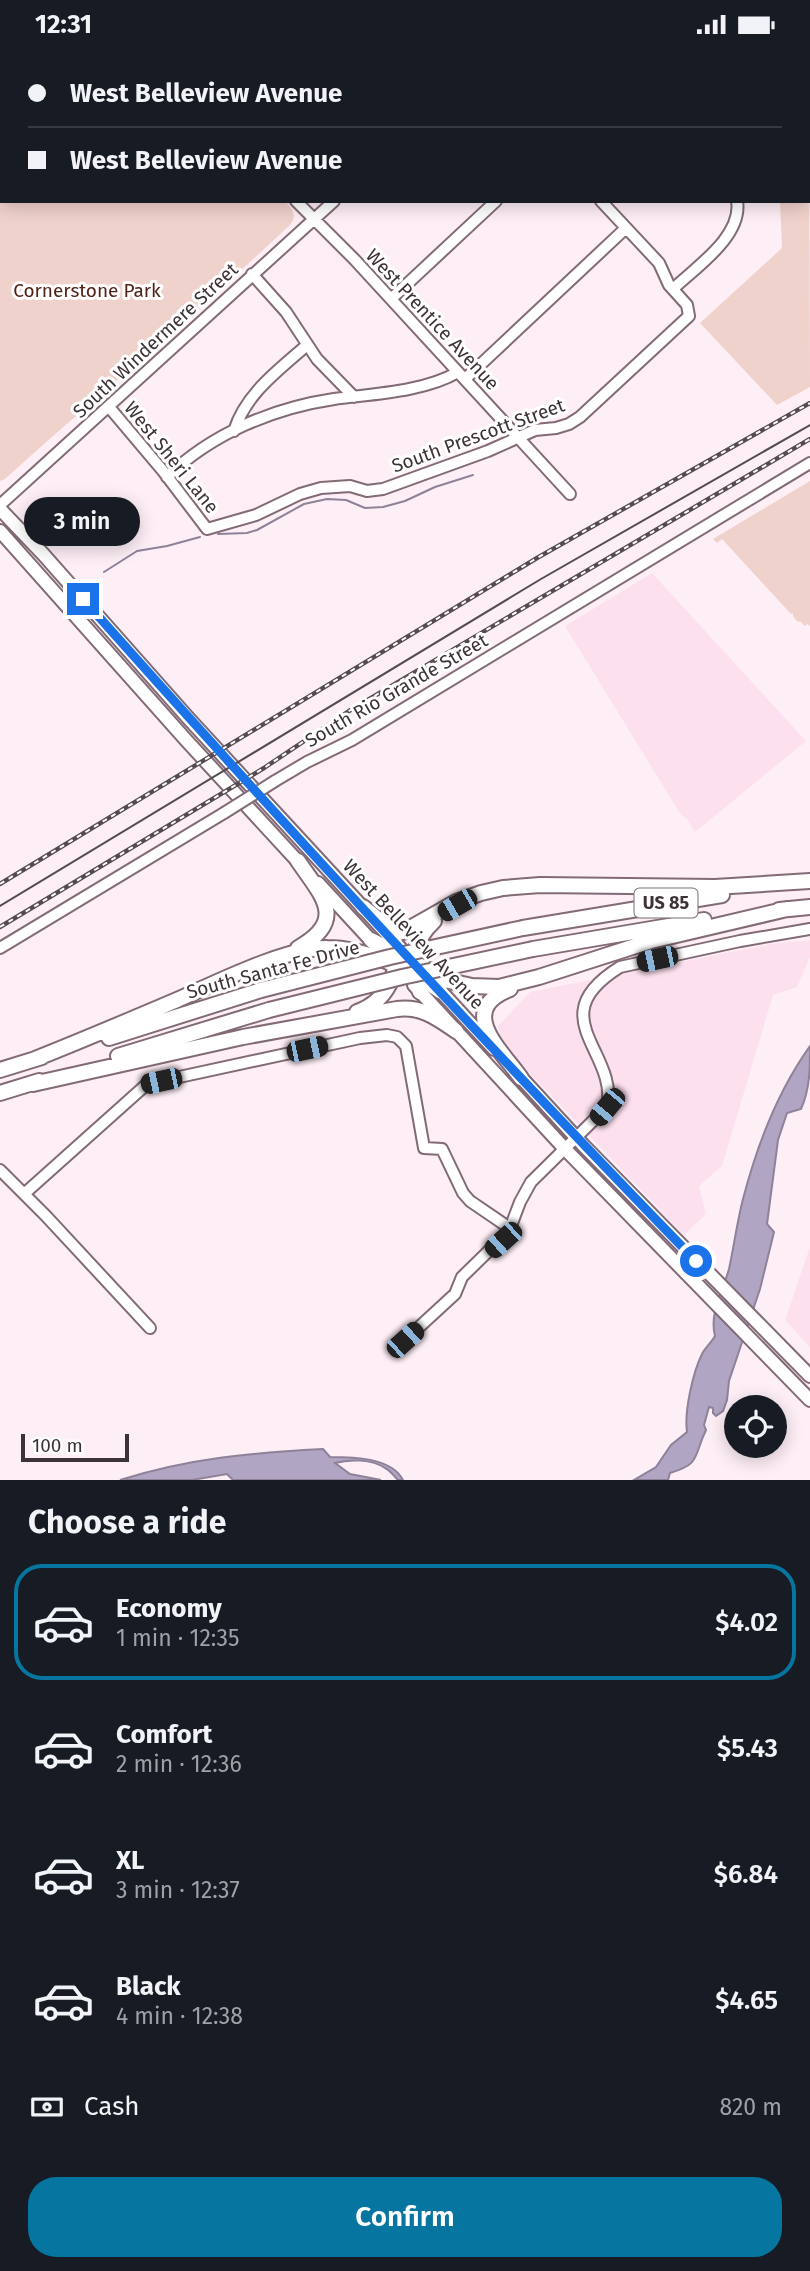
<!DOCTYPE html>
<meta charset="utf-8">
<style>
:root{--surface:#171b24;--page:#20242c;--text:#f1f3f6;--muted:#9ea1a6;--line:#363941;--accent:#0675a0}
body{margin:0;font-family:"Fira Sans",sans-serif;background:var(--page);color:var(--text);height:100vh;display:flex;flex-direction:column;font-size:26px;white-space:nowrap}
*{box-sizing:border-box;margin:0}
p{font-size:23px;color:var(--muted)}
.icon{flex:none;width:38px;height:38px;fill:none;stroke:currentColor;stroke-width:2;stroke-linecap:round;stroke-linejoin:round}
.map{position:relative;height:1431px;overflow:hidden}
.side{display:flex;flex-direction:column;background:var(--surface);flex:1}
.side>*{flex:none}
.banner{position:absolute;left:0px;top:0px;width:810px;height:154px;box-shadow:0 4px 18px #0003;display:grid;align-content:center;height:154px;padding:0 28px;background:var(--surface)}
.controls{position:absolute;left:724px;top:1346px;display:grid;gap:14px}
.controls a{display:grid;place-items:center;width:63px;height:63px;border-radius:50%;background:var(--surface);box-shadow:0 4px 18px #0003;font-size:35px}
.scale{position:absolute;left:21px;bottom:18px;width:108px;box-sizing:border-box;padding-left:7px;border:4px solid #3d3237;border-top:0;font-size:19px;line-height:24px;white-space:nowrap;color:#3d3237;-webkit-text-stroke:5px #fff;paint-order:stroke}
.end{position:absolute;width:32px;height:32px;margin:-16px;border:9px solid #1a73e8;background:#fff;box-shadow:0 0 0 4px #fff}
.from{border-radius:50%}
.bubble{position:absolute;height:49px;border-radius:24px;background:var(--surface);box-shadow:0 4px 18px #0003;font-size:23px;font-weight:600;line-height:49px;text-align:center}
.car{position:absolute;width:21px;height:42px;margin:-21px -10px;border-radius:9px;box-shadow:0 0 5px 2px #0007;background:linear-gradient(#222 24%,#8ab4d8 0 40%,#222 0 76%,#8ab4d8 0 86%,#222 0)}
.banner b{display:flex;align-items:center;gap:24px;height:66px;font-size:26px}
.banner b+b{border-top:2px solid var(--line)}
.banner i{width:18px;height:18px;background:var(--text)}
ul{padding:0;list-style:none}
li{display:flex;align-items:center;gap:21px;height:116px;margin:0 14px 10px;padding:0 14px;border:4px solid transparent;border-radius:28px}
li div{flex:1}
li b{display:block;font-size:26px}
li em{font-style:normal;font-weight:600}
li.active{border-color:var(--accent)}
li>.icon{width:63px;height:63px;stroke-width:1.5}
h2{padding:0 28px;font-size:32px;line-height:84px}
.pay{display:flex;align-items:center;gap:18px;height:77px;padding:0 28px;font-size:26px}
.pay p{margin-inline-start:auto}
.cta{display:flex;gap:14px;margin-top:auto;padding:14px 28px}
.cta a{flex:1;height:80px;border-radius:28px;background:var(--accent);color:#fff;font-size:28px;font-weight:600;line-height:80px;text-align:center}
.status{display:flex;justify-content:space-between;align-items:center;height:49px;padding:0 35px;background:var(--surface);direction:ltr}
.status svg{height:19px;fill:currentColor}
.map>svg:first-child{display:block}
</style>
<div class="status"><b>12:31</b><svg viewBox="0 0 49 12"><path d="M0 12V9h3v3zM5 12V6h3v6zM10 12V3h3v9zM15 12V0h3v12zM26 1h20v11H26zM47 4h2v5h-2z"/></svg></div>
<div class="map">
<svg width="810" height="1431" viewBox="0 0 810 1431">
<rect width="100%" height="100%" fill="#feeef6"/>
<path fill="#fce0ee" d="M652,524L806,692L695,783L687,770L681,766L565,577Z
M810,891V908L797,938L773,946L722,1117L699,1137L706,1165L684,1186L502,995L498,977L530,943L772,895Z
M810,1198V1298L785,1271Z"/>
<path fill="#f0d2cc" d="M0,0H149L150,2H2V152H285C292,160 298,166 290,176L193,266L181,273C124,327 63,377 5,430L0,432Z
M809,53L810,338L777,356L700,274L782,199L780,152H808Z
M810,432V577L807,575L805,577L800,572L798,573L793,567V564L791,565L722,490L717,494L713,490Z"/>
<path fill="#b0a5c3" stroke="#8e8299" stroke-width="2" d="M810,997C810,1020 810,1040 801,1060L787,1064L778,1091L767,1175L774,1183L760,1240L729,1332L727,1351L723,1362L716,1367L713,1364V1359L709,1358L704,1376L706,1381C693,1408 701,1415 670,1424L668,1431H634L656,1418L671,1396L687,1383C684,1363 693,1323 702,1305C705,1299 711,1294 715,1287C709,1264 723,1242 729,1220C734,1197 737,1173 743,1150C757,1096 777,1043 810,997Z
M323,1400L330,1408C352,1408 391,1408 403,1431H398C394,1427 390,1421 385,1419C372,1410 349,1410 335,1414L350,1425L381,1431H233L227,1425L192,1431H120C190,1409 250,1404 323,1400Z"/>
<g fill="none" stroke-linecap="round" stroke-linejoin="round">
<path stroke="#8e8299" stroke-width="2" d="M773,2V0
M808,87H810
M218,485L247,484L257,481L304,455L327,450L346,451L365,459L383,458L405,452L435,438L473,426
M104,523L137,502L167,497L200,488"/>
<defs>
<path id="minor" d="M159,0L161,2
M451,0L453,2
M319,2L321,0
M496,2L498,0
M568,2V0
M296,152L355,211L570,445
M252,225L286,263L317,310L354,348
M673,240C696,218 743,187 737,152
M391,250L496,152
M465,330L626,179
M109,358L163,422L207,480L256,466L300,445L321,439L350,437L367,442L383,440L488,402L535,381L556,379L569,375L580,368L689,267L687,256L669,236L659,214L601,152
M234,382C246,344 279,321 307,296
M167,428C211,385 273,359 334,350C372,345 424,343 458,323
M0,456L334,152
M275,732L307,713L352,691L810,414
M0,899L224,764
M0,1121L46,1167L150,1279
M24,1145L147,1035L360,989L387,986L397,988L406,997L424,1099L442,1100L463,1144L470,1152L511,1180
M405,1291L455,1245L462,1228L509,1182L520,1153L531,1133L607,1058C619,1003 539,968 620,918L740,892L810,880"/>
<path id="major" d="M0,460L43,505L189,670L401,900
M0,482L186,691L303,818
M318,834L377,898
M414,936L565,1100L810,1351
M435,936L494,1000
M516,1023L583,1096L810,1327"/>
<path id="highway" d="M298,812C322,847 348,871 298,899
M363,858L389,879L403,883L456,853L481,844L503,839L540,836L715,838L810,832
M779,861L810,858
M523,879L722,846
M371,891L449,932L472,937L499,938L539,928L651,892L787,860
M533,900L704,871
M510,940C456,961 500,1000 521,1029
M420,943C409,917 413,891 434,872
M357,963C386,953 401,923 395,893
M109,989L261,941
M118,1007L269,961
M35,1010C83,991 130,971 177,951C216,934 287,898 327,899C366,899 409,920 440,942
M0,1021L42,1008
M33,1035L243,988L397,960C422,957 437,969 456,982
M0,1044L39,1032"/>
</defs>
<use href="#minor" stroke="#826b76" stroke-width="14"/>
<use href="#major" stroke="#826b76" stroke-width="16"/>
<use href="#highway" stroke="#826b76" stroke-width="18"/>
<use href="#minor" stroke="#fff" stroke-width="10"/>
<use href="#major" stroke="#fff" stroke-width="12"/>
<use href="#highway" stroke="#fff" stroke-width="14"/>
<path stroke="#564b50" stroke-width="2" d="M0,857L541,530L810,376"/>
<defs>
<path id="rail" d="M0,835L537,509L810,354
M0,878L264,719L349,662L810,390"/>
</defs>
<use href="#rail" stroke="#564b50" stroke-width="4.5"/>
<use href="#rail" stroke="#fff" stroke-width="2" stroke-dasharray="5" stroke-linecap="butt"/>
<defs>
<path id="minor-bridge" d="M224,764L275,732"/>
<path id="highway-bridge" d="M261,941L390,908L523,879
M269,961L402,928L533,900"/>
</defs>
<use href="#minor-bridge" stroke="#826b76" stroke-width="14" stroke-linecap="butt"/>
<use href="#highway-bridge" stroke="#826b76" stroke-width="18" stroke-linecap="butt"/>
<use href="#minor-bridge" stroke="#fff" stroke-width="10"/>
<use href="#highway-bridge" stroke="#fff" stroke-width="14"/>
</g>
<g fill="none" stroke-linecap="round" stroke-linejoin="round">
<path stroke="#1a73e8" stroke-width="9" d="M83,550C283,775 486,996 696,1212"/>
</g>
<g text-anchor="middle" stroke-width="6" stroke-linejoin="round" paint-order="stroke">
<rect fill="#fff" stroke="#777073" stroke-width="2" x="634.5" y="839.5" width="63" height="29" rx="5"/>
<g font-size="18" font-weight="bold" fill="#3d3237">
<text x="666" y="860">US 85</text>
</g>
<g font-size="19" fill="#502117" stroke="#fff">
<text x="87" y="248">Cornerstone Park</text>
</g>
<g font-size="19" fill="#3d3237" stroke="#fff">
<text transform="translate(433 270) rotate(47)" y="7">West Prentice Avenue</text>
<text transform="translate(155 291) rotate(-43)" y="7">South Windermere Street</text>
<text transform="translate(478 386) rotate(-20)" y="7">South Prescott Street</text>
<text transform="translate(172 408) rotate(51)" y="7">West Sheri Lane</text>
<text transform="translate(396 641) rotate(-30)" y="7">South Rio Grande Street</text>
<text transform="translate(414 885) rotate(47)" y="7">West Belleview Avenue</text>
<text transform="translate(273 920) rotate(-15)" y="7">South Santa Fe Drive</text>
</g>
</g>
</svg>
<div class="controls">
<a><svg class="icon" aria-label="locate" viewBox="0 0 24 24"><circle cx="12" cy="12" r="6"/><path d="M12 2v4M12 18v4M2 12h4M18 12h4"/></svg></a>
</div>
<div class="scale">100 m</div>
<i class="end from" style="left:696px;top:1212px"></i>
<i class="end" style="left:83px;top:550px"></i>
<div class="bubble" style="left:24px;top:448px;width:116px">3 min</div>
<i class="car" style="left:457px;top:856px;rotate:240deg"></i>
<i class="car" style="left:657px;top:910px;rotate:258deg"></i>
<i class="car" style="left:307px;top:1000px;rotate:78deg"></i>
<i class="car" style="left:161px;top:1032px;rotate:258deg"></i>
<i class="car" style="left:607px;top:1058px;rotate:220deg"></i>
<i class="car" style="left:503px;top:1191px;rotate:228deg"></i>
<i class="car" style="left:405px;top:1291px;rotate:48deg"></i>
<div class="banner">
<b><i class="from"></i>West Belleview Avenue</b>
<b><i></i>West Belleview Avenue</b>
</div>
</div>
<section class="side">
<h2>Choose a ride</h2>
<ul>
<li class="active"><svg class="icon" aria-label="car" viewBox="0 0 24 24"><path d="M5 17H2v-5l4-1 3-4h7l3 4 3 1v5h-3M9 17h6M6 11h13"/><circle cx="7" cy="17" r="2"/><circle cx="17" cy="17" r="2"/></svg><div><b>Economy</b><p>1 min · 12:35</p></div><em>$4.02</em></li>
<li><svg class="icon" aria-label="car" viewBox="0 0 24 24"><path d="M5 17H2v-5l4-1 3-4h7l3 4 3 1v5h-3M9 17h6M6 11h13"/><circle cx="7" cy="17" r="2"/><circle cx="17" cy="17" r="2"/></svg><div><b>Comfort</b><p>2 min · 12:36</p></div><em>$5.43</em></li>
<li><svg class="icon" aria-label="car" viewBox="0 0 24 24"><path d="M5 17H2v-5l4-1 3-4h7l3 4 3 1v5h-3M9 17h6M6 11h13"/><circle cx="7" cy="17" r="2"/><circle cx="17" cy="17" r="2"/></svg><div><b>XL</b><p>3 min · 12:37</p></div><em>$6.84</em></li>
<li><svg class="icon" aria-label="car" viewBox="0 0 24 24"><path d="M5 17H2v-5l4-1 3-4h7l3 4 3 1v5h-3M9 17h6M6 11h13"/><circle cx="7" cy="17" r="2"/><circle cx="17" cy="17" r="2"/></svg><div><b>Black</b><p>4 min · 12:38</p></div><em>$4.65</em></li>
</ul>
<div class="pay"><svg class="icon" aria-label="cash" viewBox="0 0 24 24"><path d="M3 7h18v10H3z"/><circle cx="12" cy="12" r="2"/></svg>Cash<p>820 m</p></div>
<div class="cta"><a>Confirm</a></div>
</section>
